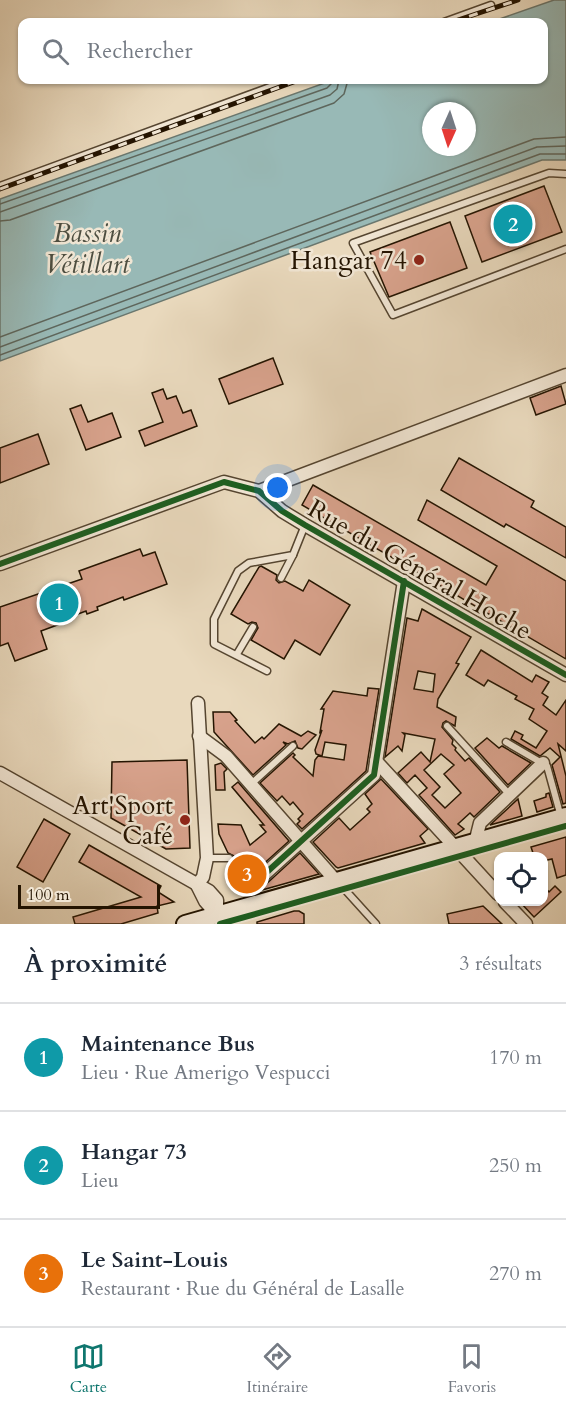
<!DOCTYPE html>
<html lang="fr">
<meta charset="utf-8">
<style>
body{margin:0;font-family:Cardo,serif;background:#f6f6f7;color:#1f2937}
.controls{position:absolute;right:18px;bottom:18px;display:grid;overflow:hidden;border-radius:12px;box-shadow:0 2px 4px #0004}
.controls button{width:54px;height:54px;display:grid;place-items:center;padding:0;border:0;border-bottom:2px solid #e0e1e3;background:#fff;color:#1f2937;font:30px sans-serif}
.compass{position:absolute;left:422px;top:102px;width:54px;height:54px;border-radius:50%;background:#fff;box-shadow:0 2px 4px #0004;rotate:183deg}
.scale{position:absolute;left:18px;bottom:15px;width:142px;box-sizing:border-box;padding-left:6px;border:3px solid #241401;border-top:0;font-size:16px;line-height:21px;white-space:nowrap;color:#241401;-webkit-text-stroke:4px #f1e6d4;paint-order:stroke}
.you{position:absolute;left:278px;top:488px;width:21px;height:21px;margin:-15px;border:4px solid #fff;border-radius:50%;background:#1a73e8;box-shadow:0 0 0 9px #1a73e833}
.badge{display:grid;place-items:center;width:39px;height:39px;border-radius:50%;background:#0f766e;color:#fff;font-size:20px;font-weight:700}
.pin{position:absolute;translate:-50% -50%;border:3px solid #fff;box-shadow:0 2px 6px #0006}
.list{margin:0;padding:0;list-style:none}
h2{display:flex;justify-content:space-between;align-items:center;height:78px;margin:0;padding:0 24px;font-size:26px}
h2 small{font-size:20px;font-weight:400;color:#747a83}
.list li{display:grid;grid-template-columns:39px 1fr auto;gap:18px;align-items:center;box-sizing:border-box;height:108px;padding:0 24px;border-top:2px solid #e0e1e3}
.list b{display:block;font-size:22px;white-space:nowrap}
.list p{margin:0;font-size:20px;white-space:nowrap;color:#747a83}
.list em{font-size:20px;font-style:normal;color:#747a83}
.icon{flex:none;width:33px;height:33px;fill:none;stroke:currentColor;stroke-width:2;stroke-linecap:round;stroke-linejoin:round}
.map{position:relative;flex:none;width:566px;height:924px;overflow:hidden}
.search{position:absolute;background:#fff;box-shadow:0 2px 4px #0004;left:18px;right:18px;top:18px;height:66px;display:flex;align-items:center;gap:15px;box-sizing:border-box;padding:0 21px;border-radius:12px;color:#747a83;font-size:22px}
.sheet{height:402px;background:#fff}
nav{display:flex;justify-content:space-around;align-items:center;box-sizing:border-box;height:84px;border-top:2px solid #e0e1e3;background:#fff;font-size:16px;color:#747a83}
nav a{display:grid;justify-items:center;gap:3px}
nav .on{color:#0f766e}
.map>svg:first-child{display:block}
.water{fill:#98b9b6;stroke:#6a776e;stroke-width:1.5;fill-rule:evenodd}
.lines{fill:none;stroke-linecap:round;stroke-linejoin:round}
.shore{stroke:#5e665c;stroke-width:1.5}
.building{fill:#d8a28c;stroke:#241401;stroke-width:1.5;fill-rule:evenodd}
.lane-casing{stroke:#554530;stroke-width:9}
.street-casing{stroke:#554530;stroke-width:15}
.secondary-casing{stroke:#241401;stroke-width:20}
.lane{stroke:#f1e6d4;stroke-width:6}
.street{stroke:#f1e6d4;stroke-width:12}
.secondary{stroke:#f1e6d4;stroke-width:16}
.rail-casing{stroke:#241401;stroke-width:5}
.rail{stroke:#f1e6d4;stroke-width:3;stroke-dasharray:9;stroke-linecap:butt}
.cycleway-casing{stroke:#f1e6d4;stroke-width:10}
.cycleway{stroke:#1b5e20;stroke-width:6}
.poi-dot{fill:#8f2418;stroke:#f1e6d4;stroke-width:2}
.labels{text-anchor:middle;stroke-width:5;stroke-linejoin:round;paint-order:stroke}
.poi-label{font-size:26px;fill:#241401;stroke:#f1e6d4;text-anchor:end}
.street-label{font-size:26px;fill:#241401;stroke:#f1e6d4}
.water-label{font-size:27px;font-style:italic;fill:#4d4e40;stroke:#f1e6d4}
</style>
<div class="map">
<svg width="566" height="924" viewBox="0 0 566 924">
<rect width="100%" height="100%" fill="#e9d9bd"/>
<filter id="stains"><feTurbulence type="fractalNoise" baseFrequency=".00333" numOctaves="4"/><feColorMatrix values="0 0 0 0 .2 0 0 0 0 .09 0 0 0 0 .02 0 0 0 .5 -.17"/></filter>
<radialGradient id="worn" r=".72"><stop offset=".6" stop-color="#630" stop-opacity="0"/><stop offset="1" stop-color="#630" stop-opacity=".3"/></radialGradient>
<!-- water -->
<path class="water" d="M554,0H566V160H542L0,361V199L333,80H544V22H491ZM431,111H467V147H431Z"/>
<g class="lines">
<!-- shore -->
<g class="shore">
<path d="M0,204L327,88L331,84L332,80"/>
<path d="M0,212L330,95L337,89L339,80"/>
<path d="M0,221L10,220L334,103L344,94L348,80"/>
<path d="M0,337L534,139L566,137"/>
<path d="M0,347L537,147L566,146"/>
<path d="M0,355L540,154H566"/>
</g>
</g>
<!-- building -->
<g class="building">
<path d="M544,186L562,232L482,262L465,216Z"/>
<path d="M450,222L467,268L389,297L370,252Z"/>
<path d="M273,358L283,384L229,404L219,379Z"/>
<path d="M561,386L566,404L536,415L530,398Z"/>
<path d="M163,389L167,399L176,396L183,413L191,410L197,426L145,446L139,431L163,422L152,393Z"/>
<path d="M81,405L88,422L112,413L121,437L86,450L70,409Z"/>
<path d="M38,434L49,464L0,483V448Z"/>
<path d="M459,458L534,501L531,507L566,527V558L506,524L504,527L441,490Z"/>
<path d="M313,485L486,585L497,566L418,520L427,500L566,581V659L302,505Z"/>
<path d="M140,549L143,556L155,552L167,584L124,600L123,597L97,607L98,610L87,614L86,611L59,621L60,624L41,631L47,649L15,661L8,643L0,646V607L82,579L79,571Z"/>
<path d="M261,566L277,575L276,580L279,583L285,581L303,591L309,580L350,605L320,655L295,640L284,659L251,640L258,628L256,623L252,622L248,624L231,614L259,567Z"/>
<path d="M422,609L471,637L456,663L459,664L438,699L437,707L456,717L455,726L446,721L443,723L442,727L453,740L452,744L456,748L455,750L465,761L469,758L500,792L474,817L470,813L458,824L464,829L455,835L419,795L427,788L415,775L407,783L398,773L421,752L430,762L435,739L403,733L405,735L402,751L398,746L385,757L407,618L418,621ZM418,671L435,674L433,692L414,689ZM441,754L454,765L444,774L461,793L445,808L432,795L440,787L424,770Z"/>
<path d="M481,650L532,682L536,675L549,682L542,693L548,697L543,705L556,715L566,700V751L558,744L566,776V803L563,804L552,765L560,757L550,748L540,756L511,739L515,731L523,735L521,739L536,748L547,731L529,719L534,709L515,699L517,696L488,680L484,686L466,675Z"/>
<path d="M368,688L379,689L366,771L302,829L297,824L300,821L298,819L303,814L293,802L290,805L282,796L277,801L260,783L293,753L295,755L293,757L313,776L315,760L318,756L344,760L346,745L325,742L322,756L316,754L315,750L322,730L320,732L324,709H321L333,691L367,696Z"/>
<path d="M213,712H230L237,720L235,721L255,743L262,737L264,739L279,724L301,736L308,731L316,735L302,749L298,748L295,741L288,744L283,742L286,745L253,775L214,732Z"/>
<path d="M487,738L499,748L502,746L531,763L508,785L475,748Z"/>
<path d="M187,760L190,848L166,849L111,818L112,762Z"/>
<path d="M221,763L227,769L224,772L225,790H216L215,765Z"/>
<path d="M381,779L428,829L420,836L425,843L338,868L336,867L313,842L339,818L350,830L370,812L367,809L372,804L365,794Z"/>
<path d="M238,782L289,841L248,878L241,877L233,861L234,856L228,853L219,834L218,824L241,825L250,845L266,832L260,825H264L232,787Z"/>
<path d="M549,793L553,807L537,812L534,801L546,797V794Z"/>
<path d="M518,799L522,816L490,825Z"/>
<path d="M44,819L70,834L43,882L17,867Z"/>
<path d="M566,837V875L557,878L552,859L543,861V856H534L531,847Z"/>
<path d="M89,845L161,886L158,892L174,902L157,906L158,913L121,924H75L73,917L141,897L79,862Z"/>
<path d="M300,853L319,874L255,892L263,887Z"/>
<path d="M543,885L549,892L555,886L561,892L534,917L520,902H543Z"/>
<path d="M483,906L502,924H449L447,914Z"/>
<path d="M294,911H299L304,914V924H257V922Z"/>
</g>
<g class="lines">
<defs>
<g id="lane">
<path d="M444,22L491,5"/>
<path d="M566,174L549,173L353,243L393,315L566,249"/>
<path d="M0,186L289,80"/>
<path d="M281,578L293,555"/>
<path d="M237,654L253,627"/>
<path d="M267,671L214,644V619L238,571L249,563L293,555L305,525"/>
<path d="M447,726L509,794"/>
<path d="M506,742L547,766L561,817"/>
<path d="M250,785L293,746"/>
<path d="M207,858H229"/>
<path d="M338,882L376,924"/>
</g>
<g id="street">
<path d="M259,491L566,375"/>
<path d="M0,564L224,482L259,491L282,511L305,525L566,675"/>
<path d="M199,736L226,756L336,881"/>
<path d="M376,761L498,894"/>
<path d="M0,773L209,891L217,900V915"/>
<path d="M478,840L477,835L480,823L543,763"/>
<path d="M257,881L374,775L404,581"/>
<path d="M197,885L203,877L207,858L198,703"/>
<path d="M197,885L205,901L217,915"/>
<path d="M505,902L526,924"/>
</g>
<path id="secondary" d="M185,924L566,816"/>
</defs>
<!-- lane casing -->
<use href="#lane" class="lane-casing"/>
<!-- street casing -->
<use href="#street" class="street-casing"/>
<!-- secondary casing -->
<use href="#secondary" class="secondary-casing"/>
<!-- lane -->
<use href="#lane" class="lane"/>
<!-- street -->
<use href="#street" class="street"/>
<!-- secondary -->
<use href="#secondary" class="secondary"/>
<defs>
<g id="rail">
<path d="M452,22L518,0"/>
<path d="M0,189L299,80"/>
</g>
</defs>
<!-- rail casing -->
<use href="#rail" class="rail-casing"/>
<!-- rail -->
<use href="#rail" class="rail"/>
<defs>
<g id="cycleway">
<path d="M0,564L224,482L259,491L282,511L305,525L566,675"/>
<path d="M257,881L374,775L404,581"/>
<path d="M220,924L566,826"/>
</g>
</defs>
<!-- cycleway casing -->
<use href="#cycleway" class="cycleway-casing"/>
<!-- cycleway -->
<use href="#cycleway" class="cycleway"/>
</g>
<!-- markers -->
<g class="poi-dot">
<circle cx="419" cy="260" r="6"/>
<circle cx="185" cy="820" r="6"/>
</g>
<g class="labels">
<!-- poi labels -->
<g class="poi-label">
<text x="407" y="269">Hangar 74</text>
<text x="173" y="814">Art'Sport<tspan x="173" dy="30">Café</tspan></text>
</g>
<!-- street labels -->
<g class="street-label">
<text transform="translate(420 569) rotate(30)" y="9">Rue du Général Hoche</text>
</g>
<!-- water labels -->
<g class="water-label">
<text x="87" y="242">Bassin<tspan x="87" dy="31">Vétillart</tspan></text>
</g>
</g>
<rect width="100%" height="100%" filter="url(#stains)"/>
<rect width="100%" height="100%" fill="url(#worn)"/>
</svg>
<div class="controls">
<button><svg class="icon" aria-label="locate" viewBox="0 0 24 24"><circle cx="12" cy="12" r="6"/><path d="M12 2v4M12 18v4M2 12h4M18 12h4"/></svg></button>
</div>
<svg class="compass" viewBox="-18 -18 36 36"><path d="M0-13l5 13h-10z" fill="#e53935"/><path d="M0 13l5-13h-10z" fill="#747a83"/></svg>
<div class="scale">100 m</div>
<div class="you"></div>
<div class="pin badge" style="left:59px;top:603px;background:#0f9aa8">1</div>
<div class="pin badge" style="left:513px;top:224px;background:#0f9aa8">2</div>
<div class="pin badge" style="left:247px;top:874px;background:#e8710a">3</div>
<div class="search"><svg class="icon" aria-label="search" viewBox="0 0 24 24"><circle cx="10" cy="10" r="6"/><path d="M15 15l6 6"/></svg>Rechercher</div>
</div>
<section class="sheet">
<h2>À proximité<small>3 résultats</small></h2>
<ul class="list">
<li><span class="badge" style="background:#0f9aa8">1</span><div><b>Maintenance Bus</b><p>Lieu · Rue Amerigo Vespucci</p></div><em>170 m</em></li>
<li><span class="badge" style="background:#0f9aa8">2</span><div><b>Hangar 73</b><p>Lieu</p></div><em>250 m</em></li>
<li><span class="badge" style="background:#e8710a">3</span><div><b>Le Saint-Louis</b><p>Restaurant · Rue du Général de Lasalle</p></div><em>270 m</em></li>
</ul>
</section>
<nav>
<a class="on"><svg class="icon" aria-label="map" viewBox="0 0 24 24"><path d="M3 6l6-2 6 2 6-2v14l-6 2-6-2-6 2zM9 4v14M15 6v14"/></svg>Carte</a>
<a><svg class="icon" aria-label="directions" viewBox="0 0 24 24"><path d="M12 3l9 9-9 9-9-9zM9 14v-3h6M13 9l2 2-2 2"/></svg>Itinéraire</a>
<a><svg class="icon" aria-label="saved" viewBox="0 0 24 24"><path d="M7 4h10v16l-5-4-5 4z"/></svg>Favoris</a>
</nav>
